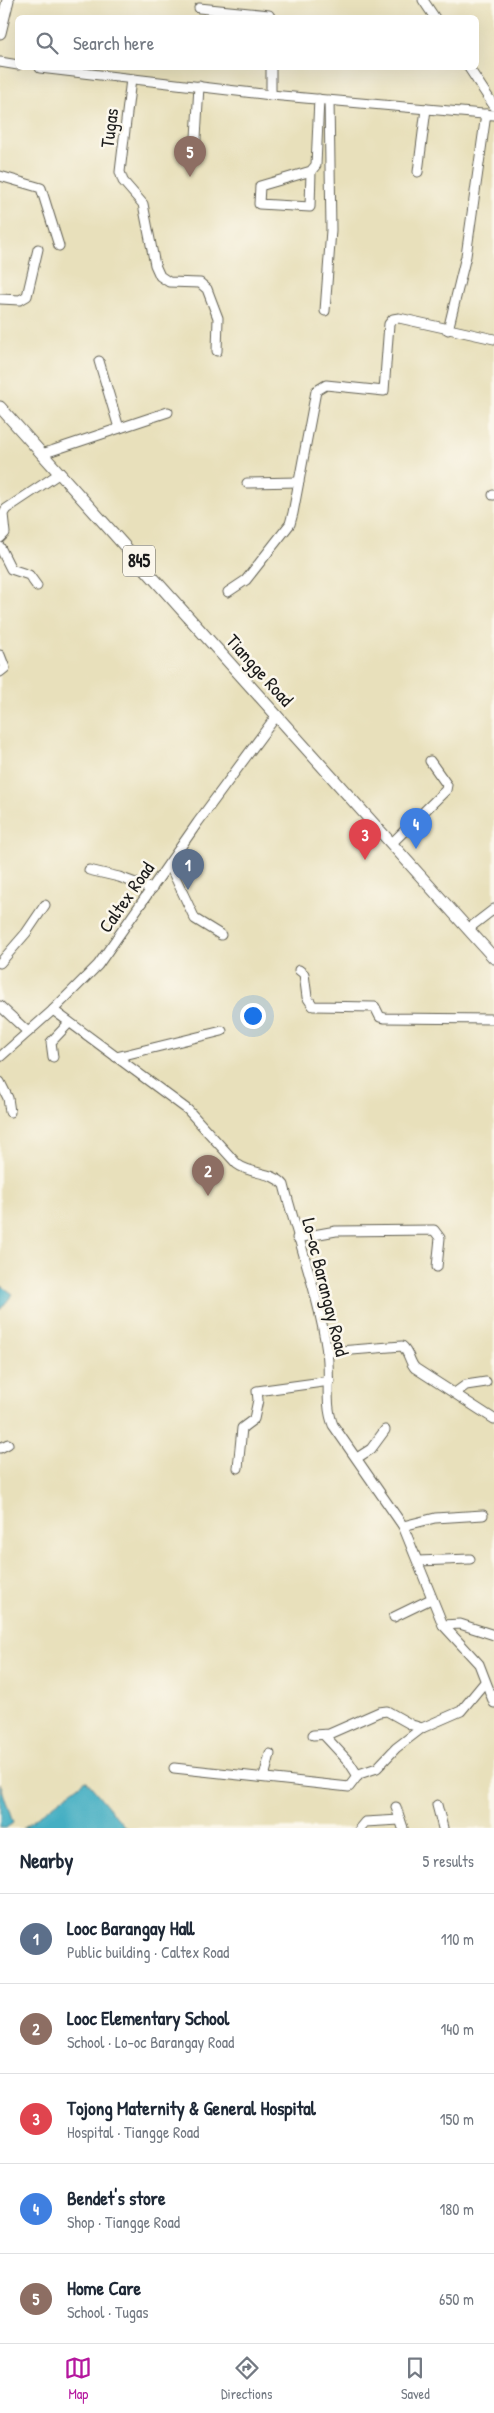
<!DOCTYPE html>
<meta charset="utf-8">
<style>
body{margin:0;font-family:"Patrick Hand",sans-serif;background:#f2f2f3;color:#1f2937}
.you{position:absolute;left:252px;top:1015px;width:18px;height:18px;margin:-12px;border:4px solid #fff;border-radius:50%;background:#1a73e8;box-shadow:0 0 0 8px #1a73e833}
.badge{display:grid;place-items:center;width:32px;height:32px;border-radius:50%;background:#b5179e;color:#fff;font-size:16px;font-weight:700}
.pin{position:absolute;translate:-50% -41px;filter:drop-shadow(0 1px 2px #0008)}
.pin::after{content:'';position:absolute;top:26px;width:18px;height:15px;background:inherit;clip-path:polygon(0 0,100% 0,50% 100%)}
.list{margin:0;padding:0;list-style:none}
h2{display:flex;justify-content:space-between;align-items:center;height:65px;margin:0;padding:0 20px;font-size:21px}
h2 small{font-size:16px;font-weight:400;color:#747a83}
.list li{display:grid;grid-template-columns:32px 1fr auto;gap:15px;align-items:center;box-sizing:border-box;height:90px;padding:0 20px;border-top:1px solid #e0e1e3}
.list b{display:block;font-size:19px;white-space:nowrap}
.list p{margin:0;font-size:16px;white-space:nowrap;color:#747a83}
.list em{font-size:16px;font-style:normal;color:#747a83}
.icon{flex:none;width:28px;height:28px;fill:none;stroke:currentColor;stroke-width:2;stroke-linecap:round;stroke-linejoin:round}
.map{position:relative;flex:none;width:494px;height:1828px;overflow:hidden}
.search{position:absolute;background:#fff;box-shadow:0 5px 20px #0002;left:15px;right:15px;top:15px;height:55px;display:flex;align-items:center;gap:12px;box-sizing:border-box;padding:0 18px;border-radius:8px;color:#747a83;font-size:19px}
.sheet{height:515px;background:#fff}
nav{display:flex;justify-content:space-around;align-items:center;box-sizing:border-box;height:70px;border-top:1px solid #e0e1e3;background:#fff;font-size:14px;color:#747a83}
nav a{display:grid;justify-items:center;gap:2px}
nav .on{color:#b5179e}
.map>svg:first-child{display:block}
.water{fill:#45afc3;stroke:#306670}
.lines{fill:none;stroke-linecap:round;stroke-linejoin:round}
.minor-casing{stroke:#636154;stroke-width:11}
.major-casing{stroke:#636154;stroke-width:13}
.minor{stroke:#fff;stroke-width:9}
.major{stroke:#fff;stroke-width:11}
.labels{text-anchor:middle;stroke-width:5;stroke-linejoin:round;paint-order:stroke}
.shield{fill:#fbf7ec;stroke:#5f5e5a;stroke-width:1}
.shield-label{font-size:18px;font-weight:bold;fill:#1c1c1c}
.street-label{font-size:19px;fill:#1c1c1c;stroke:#fbf7ec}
</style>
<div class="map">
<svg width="494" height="1828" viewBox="0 0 494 1828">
<rect width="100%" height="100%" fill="#fbf7ec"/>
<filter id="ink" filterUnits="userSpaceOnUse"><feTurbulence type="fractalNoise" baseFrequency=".02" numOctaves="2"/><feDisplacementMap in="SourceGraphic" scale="10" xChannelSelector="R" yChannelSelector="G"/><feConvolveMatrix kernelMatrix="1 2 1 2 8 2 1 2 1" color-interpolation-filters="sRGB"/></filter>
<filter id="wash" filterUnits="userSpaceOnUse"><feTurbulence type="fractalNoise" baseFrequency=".0096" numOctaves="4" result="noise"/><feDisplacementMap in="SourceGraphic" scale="20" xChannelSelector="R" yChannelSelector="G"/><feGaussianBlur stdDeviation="1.12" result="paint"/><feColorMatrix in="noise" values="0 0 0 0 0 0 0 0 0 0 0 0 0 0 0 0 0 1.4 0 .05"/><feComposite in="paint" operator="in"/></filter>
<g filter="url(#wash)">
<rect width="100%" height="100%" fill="#e8e0bb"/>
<!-- water -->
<g class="water">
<path d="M2,1286L13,1294L0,1310V1289Z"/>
<path d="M86,1780L126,1828H23Z"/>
<path d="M0,1783L13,1823L6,1828H0Z"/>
</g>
</g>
<g filter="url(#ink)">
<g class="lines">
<defs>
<g id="minor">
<path d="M423,0L435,18"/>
<path d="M199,8L269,15L271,18"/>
<path d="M0,62L18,65"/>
<path d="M40,68L271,95L494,115"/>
<path d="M469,68L494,106"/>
<path d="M131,79L120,172L123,181L143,204L155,265L160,276L169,282L200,283L207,289L218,318L217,351"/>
<path d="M271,95V68"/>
<path d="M195,155L199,86"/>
<path d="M311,171L310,207L259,204L260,186L311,171L316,165L319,99"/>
<path d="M418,172L426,109"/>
<path d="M0,176L41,188L59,246"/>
<path d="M0,299L20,300L27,296L38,249"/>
<path d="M325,311L331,230L329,100"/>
<path d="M448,330L466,256L486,114"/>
<path d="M99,361L119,428"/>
<path d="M42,454L168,412"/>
<path d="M247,483L299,482"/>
<path d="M493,495H494"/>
<path d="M0,538L5,533L3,514L6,509L60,473"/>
<path d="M0,547L11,569L29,575L37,586"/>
<path d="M228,592L246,580L290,524L293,513L316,391L326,385L384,391L389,324L393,319L399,318L494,339"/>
<path d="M0,655L5,668L0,672"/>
<path d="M392,843L446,790L447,785L430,761"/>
<path d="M169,864L195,919L221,935"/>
<path d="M89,870L119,877L152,889"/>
<path d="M468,929L494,909"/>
<path d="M0,963L26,933L45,905"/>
<path d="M299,970L304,974L307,997L313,1006L375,1007L380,1017L385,1018L494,1019"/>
<path d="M0,1006L28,1032"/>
<path d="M53,1010L188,1110L237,1164C251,1175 273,1171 284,1185C298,1240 319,1296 327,1352C331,1376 324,1403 333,1425L403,1526L443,1625L479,1664L494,1703"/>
<path d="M0,1057L53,1010L98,965L198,822L277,715"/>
<path d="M53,1057L51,1042L69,1023"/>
<path d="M116,1057L222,1031"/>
<path d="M0,1082L8,1098L10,1112"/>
<path d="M297,1238L336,1231L434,1230L440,1238L437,1267"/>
<path d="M327,1352L402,1346C409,1351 409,1362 415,1368L494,1419"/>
<path d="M455,1393L466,1385L486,1382"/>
<path d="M0,1448L8,1444"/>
<path d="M357,1458L371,1449L385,1430"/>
<path d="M238,1468L242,1428L254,1419L258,1400L257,1391L330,1381"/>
<path d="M403,1526L435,1518L483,1515"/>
<path d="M418,1561L470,1559"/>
<path d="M394,1617L431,1599"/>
<path d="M443,1625L460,1624L494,1635"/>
<path d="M313,1735L329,1734L379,1712L387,1711L412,1725L422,1728L461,1711L485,1682"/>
<path d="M324,1735L349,1762L358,1776"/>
<path d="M174,1768L349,1787L359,1774L377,1768L396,1748L422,1728"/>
<path d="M264,1777L270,1754"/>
<path d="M437,1805L443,1828"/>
<path d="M396,1807L403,1828"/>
<path d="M360,1828L365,1822L400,1820"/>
</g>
<g id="major">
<path d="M0,33L8,0"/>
<path d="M0,407L494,958"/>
</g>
</defs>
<!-- minor casing -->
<use href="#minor" class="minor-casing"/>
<!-- major casing -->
<use href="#major" class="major-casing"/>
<!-- minor -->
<use href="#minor" class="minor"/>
<!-- major -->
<use href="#major" class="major"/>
</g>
</g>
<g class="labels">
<!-- shield labels -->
<rect class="shield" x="123" y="545.5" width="32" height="31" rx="4"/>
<g class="shield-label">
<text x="139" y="567">845</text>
</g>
<!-- street labels -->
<g class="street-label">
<text transform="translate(109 128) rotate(-83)" y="7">Tugas</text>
<text transform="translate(260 670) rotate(48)" y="7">Tiangge Road</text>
<text transform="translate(126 897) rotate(-55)" y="7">Caltex Road</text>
<text transform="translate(326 1287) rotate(76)" y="7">Lo-oc Barangay Road</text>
</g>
</g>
</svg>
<div class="you"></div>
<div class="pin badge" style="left:188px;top:890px;background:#5c6f8a">1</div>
<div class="pin badge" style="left:208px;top:1196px;background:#8d6e63">2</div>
<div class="pin badge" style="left:365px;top:860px;background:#e0444e">3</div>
<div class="pin badge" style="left:416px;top:849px;background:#3f7fe0">4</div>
<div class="pin badge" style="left:190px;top:177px;background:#8d6e63">5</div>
<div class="search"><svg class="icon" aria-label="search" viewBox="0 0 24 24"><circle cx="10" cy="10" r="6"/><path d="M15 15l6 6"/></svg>Search here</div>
</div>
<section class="sheet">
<h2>Nearby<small>5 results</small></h2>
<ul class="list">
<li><span class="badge" style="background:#5c6f8a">1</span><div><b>Looc Barangay Hall</b><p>Public building · Caltex Road</p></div><em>110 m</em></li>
<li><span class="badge" style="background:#8d6e63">2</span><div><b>Looc Elementary School</b><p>School · Lo-oc Barangay Road</p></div><em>140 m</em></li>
<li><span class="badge" style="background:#e0444e">3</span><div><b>Tojong Maternity &amp; General Hospital</b><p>Hospital · Tiangge Road</p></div><em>150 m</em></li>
<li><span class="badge" style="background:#3f7fe0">4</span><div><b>Bendet's store</b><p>Shop · Tiangge Road</p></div><em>180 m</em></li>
<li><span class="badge" style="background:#8d6e63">5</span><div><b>Home Care</b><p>School · Tugas</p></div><em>650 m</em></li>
</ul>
</section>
<nav>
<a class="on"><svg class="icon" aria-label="map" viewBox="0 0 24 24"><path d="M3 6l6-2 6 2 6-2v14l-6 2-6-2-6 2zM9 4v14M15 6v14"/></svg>Map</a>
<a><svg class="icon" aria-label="directions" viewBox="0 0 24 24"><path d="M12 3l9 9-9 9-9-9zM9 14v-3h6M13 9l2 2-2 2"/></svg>Directions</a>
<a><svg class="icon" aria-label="saved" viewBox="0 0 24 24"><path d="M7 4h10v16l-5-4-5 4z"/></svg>Saved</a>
</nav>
